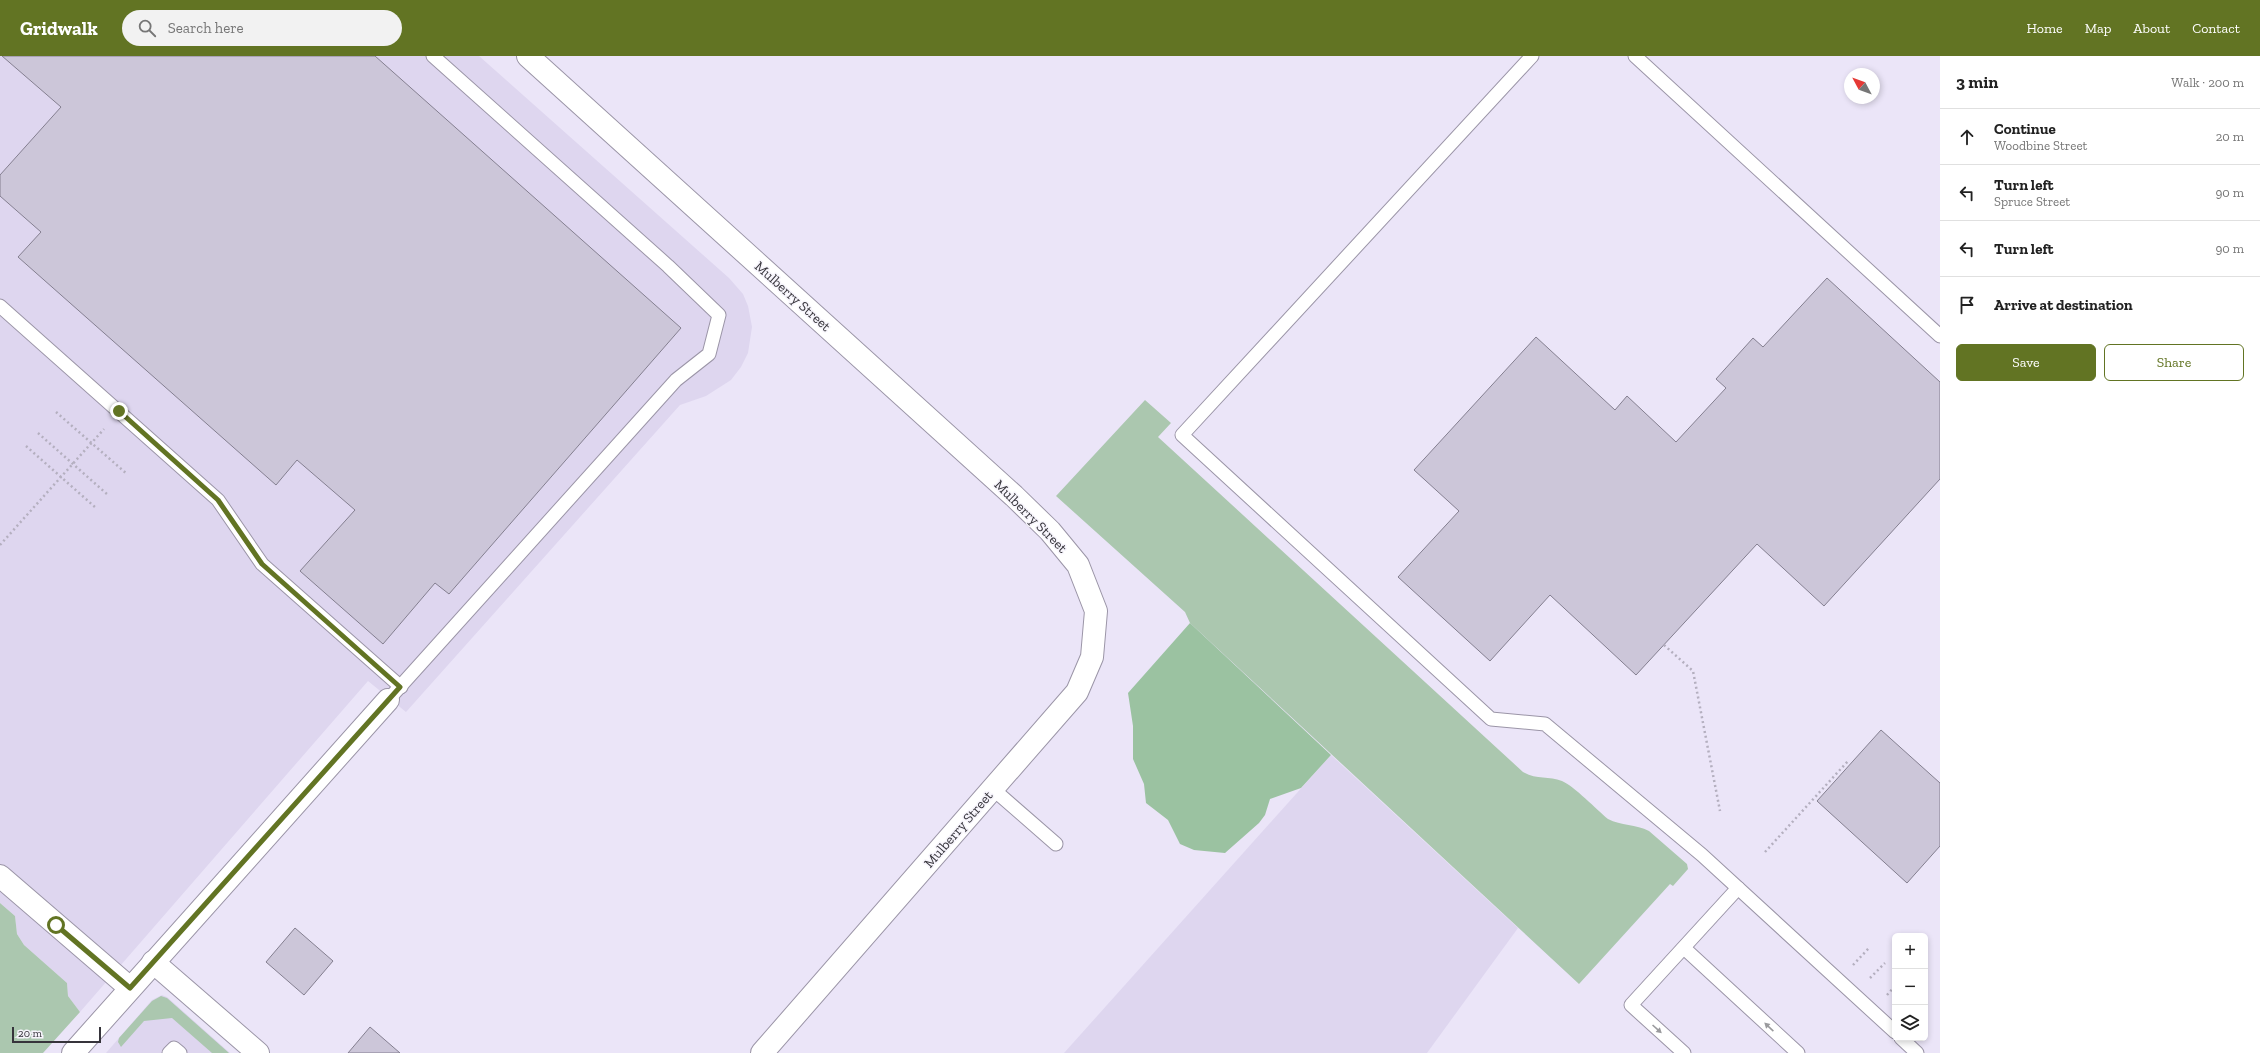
<!DOCTYPE html>
<meta charset="utf-8">
<style>
body{margin:0;font-family:"Zilla Slab",serif;background:#f2f2f2;color:#222}
.controls{position:absolute;right:12px;bottom:12px;display:grid;overflow:hidden;border-radius:6px;box-shadow:0 2px 6px #0003}
.controls button{width:36px;height:36px;display:grid;place-items:center;padding:0;border:0;border-bottom:1px solid #e0e0e0;background:#fff;color:#222;font:20px sans-serif}
.compass{position:absolute;left:1844px;top:12px;width:36px;height:36px;border-radius:50%;background:#fff;box-shadow:0 2px 6px #0003;rotate:311deg}
.scale{position:absolute;left:12px;bottom:10px;width:89px;box-sizing:border-box;padding-left:4px;border:2px solid #36343b;border-top:0;font-size:11px;line-height:14px;white-space:nowrap;color:#36343b;-webkit-text-stroke:3px #f7f5fc;paint-order:stroke}
.stop{position:absolute;width:12px;height:12px;margin:-9px;border:3px solid #627423;border-radius:50%;background:#fff}
.stop.end{background:#627423;border-color:#fff;box-shadow:0 1px 4px #0008}
.list{margin:0;padding:0;list-style:none}
h2{display:flex;justify-content:space-between;align-items:center;height:52px;margin:0;padding:0 16px;font-size:17px}
h2 small{font-size:13px;font-weight:400;color:#767676}
.list li{display:grid;grid-template-columns:26px 1fr auto;gap:12px;align-items:center;box-sizing:border-box;height:56px;padding:0 16px;border-top:1px solid #e0e0e0}
.list b{display:block;font-size:15px;white-space:nowrap}
.list p{margin:0;font-size:13px;white-space:nowrap;color:#767676}
.list em{font-size:13px;font-style:normal;color:#767676}
.actions{display:flex;gap:8px;padding:12px 16px}
.actions a{flex:1;padding:9px 0;border:1px solid #627423;border-radius:6px;text-align:center;font-size:14px;color:#627423}
.actions .main{background:#627423;color:#fff}
.icon{flex:none;width:22px;height:22px;fill:none;stroke:currentColor;stroke-width:2;stroke-linecap:round;stroke-linejoin:round}
.map{position:relative;flex:none;width:1940px;height:997px;overflow:hidden}
header{display:flex;align-items:center;gap:24px;box-sizing:border-box;height:56px;padding:0 20px;background:#627423;color:#fff}
header strong{font-size:19px}
nav{display:flex;gap:22px;margin-inline-start:auto;font-size:14px}
.search{width:280px;height:36px;background:#f2f2f2;display:flex;align-items:center;gap:10px;box-sizing:border-box;padding:0 14px;border-radius:22px;color:#767676;font-size:15px}
main{display:flex}
aside{flex:1;background:#fff}
.map>svg:first-child{display:block}
.built{fill:#ded6ef}
.green{fill:#abc7af}
.forest{fill:#9bc2a1}
.building{fill:#ccc6d9;stroke:#847f90}
.lines{fill:none;stroke-linecap:round;stroke-linejoin:round}
.lane-casing{stroke:#9b95a7;stroke-width:15}
.street-casing{stroke:#9b95a7;stroke-width:24}
.path{stroke:#b4afbf;stroke-width:2.5;stroke-dasharray:2 3;stroke-linecap:butt}
.lane{stroke:#fff;stroke-width:13}
.street{stroke:#fff;stroke-width:22}
.oneway{fill:#9a9a9d}
.route{stroke:#627423;stroke-width:5}
.labels{text-anchor:middle;stroke-width:3;stroke-linejoin:round;paint-order:stroke}
.street-label{font-size:14px;fill:#36343b;stroke:#f7f5fc}
</style>
<header>
<strong>Gridwalk</strong>
<div class="search"><svg class="icon" aria-label="search" viewBox="0 0 24 24"><circle cx="10" cy="10" r="6"/><path d="M15 15l6 6"/></svg>Search here</div>
<nav><a>Home</a><a>Map</a><a>About</a><a>Contact</a></nav>
</header>
<main>
<div class="map">
<svg width="1940" height="997" viewBox="0 0 1940 997">
<rect width="100%" height="100%" fill="#ebe5f8"/>
<!-- built -->
<g class="built">
<path d="M0,0H479L729,222L743,238L748,250L752,271L748,297L741,311L731,324L706,340L680,349L406,656L368,625L80,956L68,940L67,927L24,889L17,878L15,860L0,847Z"/>
<path d="M1331,699L1518,872L1427,997H1064Z"/>
<path d="M162,939L167,941L230,997H106L152,944Z"/>
</g>
<!-- green -->
<g class="green">
<path d="M1145,344L1171,367L1158,381L1523,716C1536,724 1549,720 1562,725C1574,730 1597,754 1608,763C1621,770 1636,768 1649,775L1687,808L1688,813L1673,830L1670,828L1579,928L1190,567L1185,556L1056,440Z"/>
<path d="M0,847L15,860L17,878L24,889L67,927L68,940L80,956L43,997H0Z"/>
<path d="M161,940L167,942L229,997H212L172,962L144,965L121,991L118,986L119,982L152,945Z"/>
</g>
<!-- forest -->
<path class="forest" d="M1190,567L1331,699L1301,732L1270,743L1265,759L1259,767L1225,797L1194,794L1180,788L1168,764L1146,747L1144,728L1133,703V670L1128,637Z"/>
<!-- building -->
<g class="building">
<path d="M2,0H375L681,272L449,538L435,527L383,588L300,515L355,454L297,404L276,429L18,201L41,176L0,140V119L61,51Z"/>
<path d="M1827,222L1940,326V423L1824,550L1757,488L1636,619L1550,539L1490,605L1398,521L1459,455L1414,414L1536,281L1615,354L1627,340L1676,386L1726,332L1716,323L1753,282L1763,291Z"/>
<path d="M1881,674L1940,727V790L1907,827L1817,745Z"/>
<path d="M295,872L333,905L304,939L266,906Z"/>
<path d="M370,971L400,997H348Z"/>
</g>
<g class="lines">
<defs>
<g id="lane">
<path d="M1532,0L1182,379L1491,663L1545,668L1702,799L1895,976"/>
<path d="M1635,0L1940,280"/>
<path d="M0,250L218,444L262,508L401,631"/>
<path d="M388,644L676,324L709,298L719,259L668,210L433,0"/>
<path d="M993,733L1056,788"/>
<path d="M1684,892L1798,997"/>
<path d="M1901,982L1917,997"/>
<path d="M169,997L174,992L180,997"/>
<path d="M1684,997L1631,949L1738,832"/>
</g>
<g id="street">
<path d="M528,0L1014,440L1050,475L1078,509L1096,555L1092,601L1077,636L762,997"/>
<path d="M0,820L130,932"/>
<path d="M153,906L258,997"/>
<path d="M73,997L388,644"/>
</g>
</defs>
<!-- lane casing -->
<use href="#lane" class="lane-casing"/>
<!-- street casing -->
<use href="#street" class="street-casing"/>
<!-- path -->
<g class="path">
<path d="M56,356L127,418"/>
<path d="M38,377L108,439"/>
<path d="M26,390L96,452"/>
<path d="M0,489L104,373"/>
<path d="M1664,589L1693,615L1720,755"/>
<path d="M1765,796L1848,705"/>
<path d="M1853,909L1869,892"/>
<path d="M1870,922L1885,907"/>
<path d="M1887,939L1895,930"/>
</g>
<!-- lane -->
<use href="#lane" class="lane"/>
<!-- street -->
<use href="#street" class="street"/>
</g>
<!-- one-way arrows -->
<defs><path id="oneway-solid" d="M-6-.8H1V-3.2L6.5 0L1 3.2V.8H-6Z"/></defs>
<g class="oneway">
<use href="#oneway-solid" transform="translate(1769 971) rotate(-137)"/>
<use href="#oneway-solid" transform="translate(1657 973) rotate(42)"/>
</g>
<g class="lines">
<!-- route -->
<path class="route" d="M56,869L130,932L400,631L262,508L218,444L119,355"/>
</g>
<g class="labels">
<!-- street labels -->
<g class="street-label">
<text transform="translate(793 240) rotate(42)" y="5">Mulberry Street</text>
<text transform="translate(1031 460) rotate(45)" y="5">Mulberry Street</text>
<text transform="translate(958 773) rotate(-49)" y="5">Mulberry Street</text>
</g>
</g>
</svg>
<div class="controls">
<button>+</button>
<button>−</button>
<button><svg class="icon" aria-label="layers" viewBox="0 0 24 24"><path d="M12 4l9 5-9 5-9-5zM3 14l9 5 9-5"/></svg></button>
</div>
<svg class="compass" viewBox="-18 -18 36 36"><path d="M0-13l5 13h-10z" fill="#e53935"/><path d="M0 13l5-13h-10z" fill="#767676"/></svg>
<div class="scale">20 m</div>
<div class="stop" style="left:56px;top:869px"></div>
<div class="stop end" style="left:119px;top:355px"></div>
</div>
<aside>
<h2>3 min<small>Walk · 200 m</small></h2>
<ul class="list">
<li><svg class="icon" aria-label="ahead" viewBox="0 0 24 24"><path d="M12 20V5M6 11l6-6 6 6"/></svg><div><b>Continue</b><p>Woodbine Street</p></div><em>20 m</em></li>
<li><svg class="icon" aria-label="left" viewBox="0 0 24 24"><path d="M17 20v-9H6M10 6l-5 5 5 5"/></svg><div><b>Turn left</b><p>Spruce Street</p></div><em>90 m</em></li>
<li><svg class="icon" aria-label="left" viewBox="0 0 24 24"><path d="M17 20v-9H6M10 6l-5 5 5 5"/></svg><div><b>Turn left</b></div><em>90 m</em></li>
<li><svg class="icon" aria-label="arrive" viewBox="0 0 24 24"><path d="M6 21V4h12l-3 4 3 4H6"/></svg><div><b>Arrive at destination</b></div></li>
</ul>
<div class="actions"><a class="main">Save</a><a>Share</a></div>
</aside>
</main>
